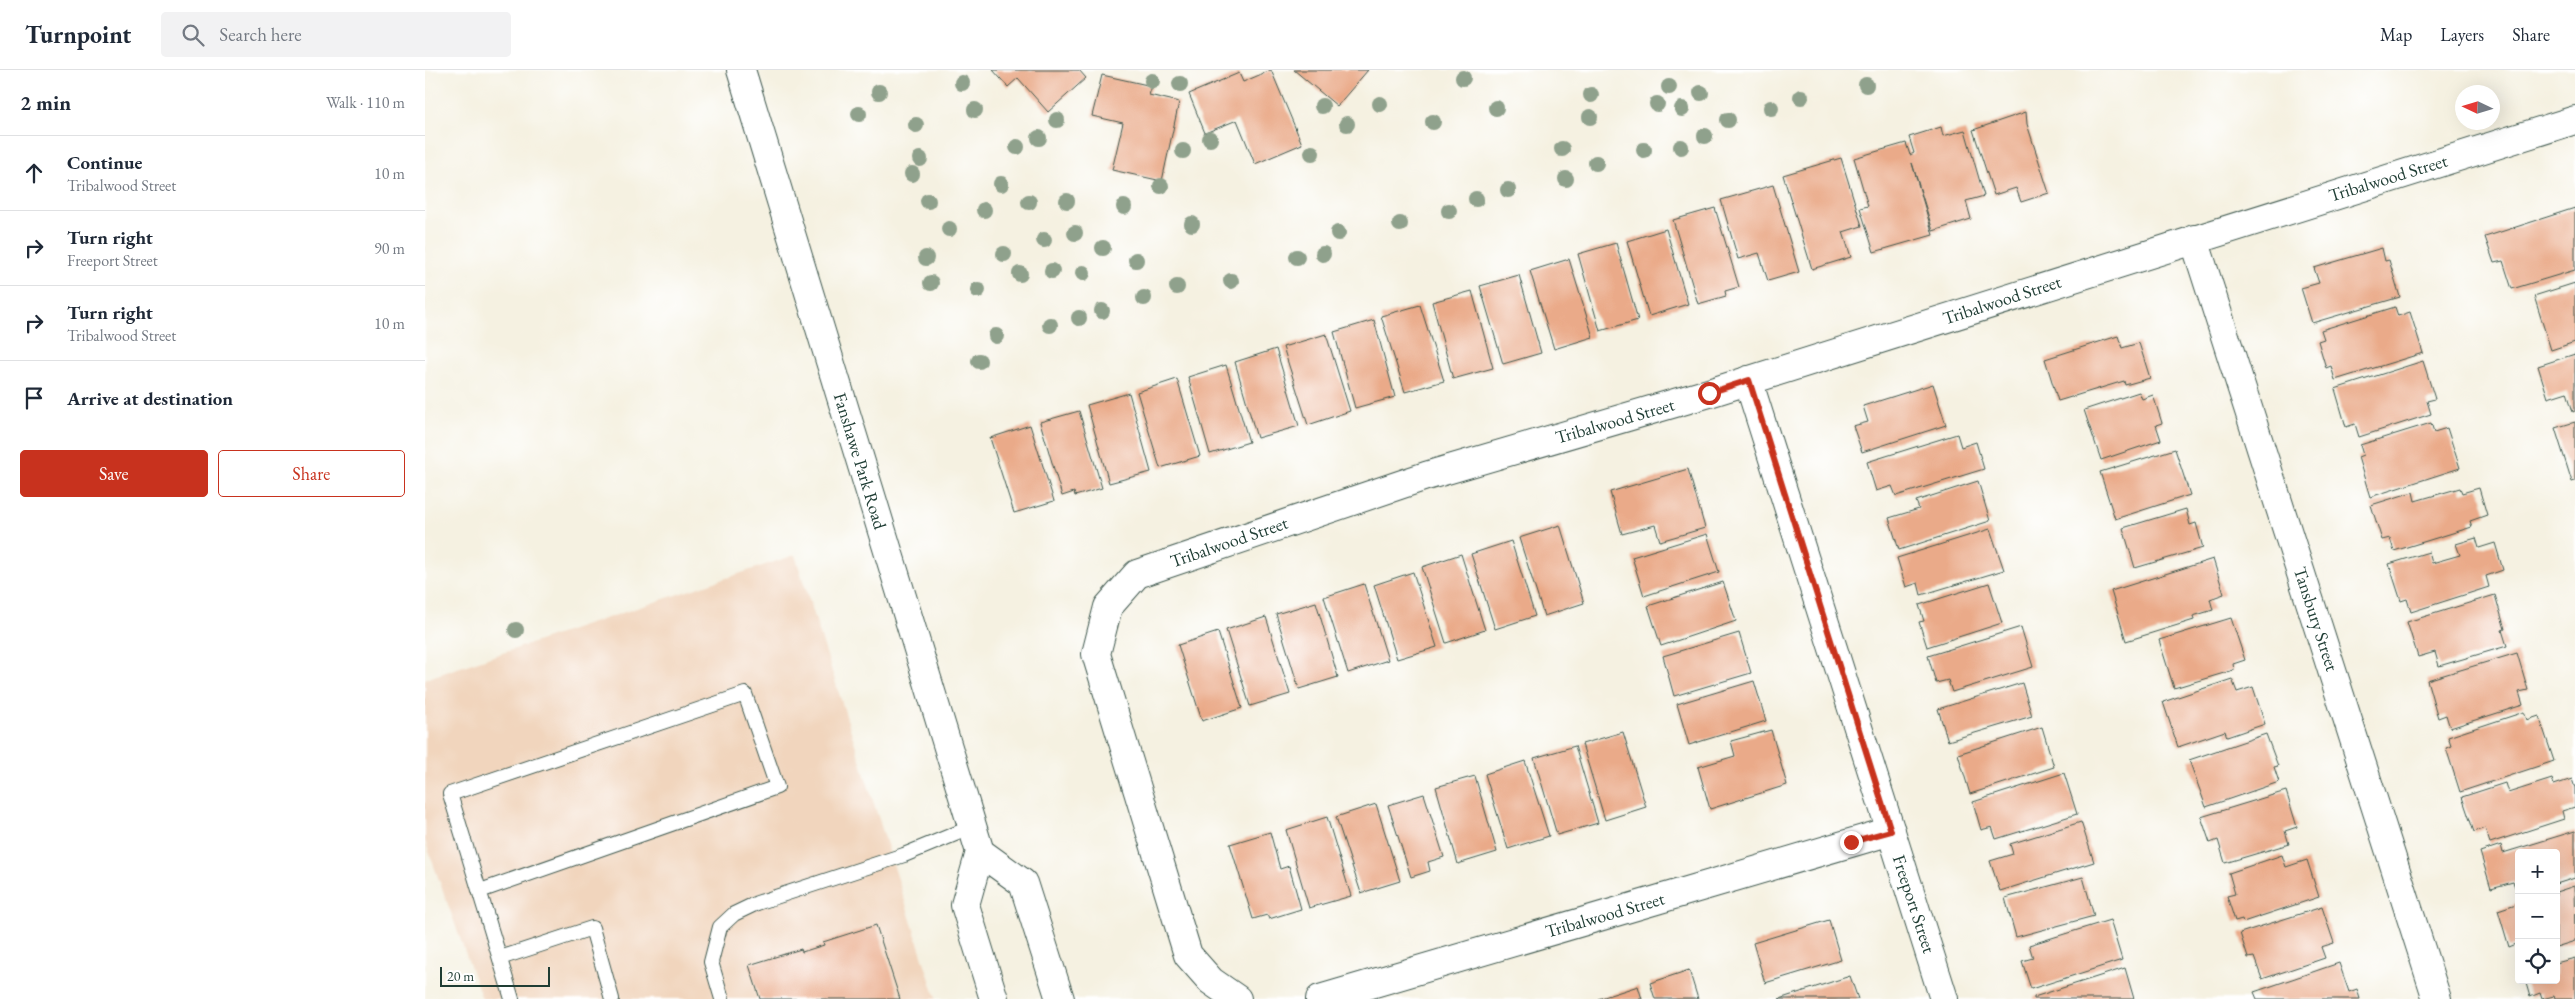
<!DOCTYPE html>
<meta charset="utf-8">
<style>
body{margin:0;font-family:"EB Garamond",serif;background:#f2f2f3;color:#1f2937}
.controls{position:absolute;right:15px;bottom:15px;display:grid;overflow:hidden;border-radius:5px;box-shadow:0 5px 20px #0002}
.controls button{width:45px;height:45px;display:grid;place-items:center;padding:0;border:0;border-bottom:1px solid #e0e1e3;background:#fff;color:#1f2937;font:25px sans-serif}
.compass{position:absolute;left:2030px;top:15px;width:45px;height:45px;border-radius:50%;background:#fff;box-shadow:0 5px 20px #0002;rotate:274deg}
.scale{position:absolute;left:15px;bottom:12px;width:110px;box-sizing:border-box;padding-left:5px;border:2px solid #1f3d34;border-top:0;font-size:14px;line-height:18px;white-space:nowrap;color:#1f3d34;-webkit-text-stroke:4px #fff;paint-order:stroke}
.stop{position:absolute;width:15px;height:15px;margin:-11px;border:4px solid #c8321e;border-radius:50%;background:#fff}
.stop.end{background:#c8321e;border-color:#fff;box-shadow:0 1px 5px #0008}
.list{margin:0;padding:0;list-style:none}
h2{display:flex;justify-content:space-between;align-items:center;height:65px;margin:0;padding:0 20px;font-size:21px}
h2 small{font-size:16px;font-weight:400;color:#747a83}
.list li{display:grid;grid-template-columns:32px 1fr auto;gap:15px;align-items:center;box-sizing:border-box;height:75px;padding:0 20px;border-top:1px solid #e0e1e3}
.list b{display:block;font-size:19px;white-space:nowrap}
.list p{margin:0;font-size:16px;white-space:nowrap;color:#747a83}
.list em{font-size:16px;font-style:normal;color:#747a83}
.actions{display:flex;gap:10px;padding:15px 20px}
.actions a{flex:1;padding:11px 0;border:1px solid #c8321e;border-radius:5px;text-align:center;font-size:18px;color:#c8321e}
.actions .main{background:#c8321e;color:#fff}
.icon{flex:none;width:28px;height:28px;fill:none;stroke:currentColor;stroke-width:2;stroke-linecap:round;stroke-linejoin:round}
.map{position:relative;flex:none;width:2150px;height:929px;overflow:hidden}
header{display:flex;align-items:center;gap:30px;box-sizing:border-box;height:70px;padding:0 25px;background:#fff;border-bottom:1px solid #e0e1e3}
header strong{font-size:24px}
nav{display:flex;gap:28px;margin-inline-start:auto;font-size:18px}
.search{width:350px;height:45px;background:#f2f2f3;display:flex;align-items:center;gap:12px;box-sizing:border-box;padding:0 18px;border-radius:5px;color:#747a83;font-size:19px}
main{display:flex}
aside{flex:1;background:#fff}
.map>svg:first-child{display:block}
.built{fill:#f1d5bd}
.building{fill:#eaaa89}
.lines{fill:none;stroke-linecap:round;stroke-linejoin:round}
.lane-casing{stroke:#3f584e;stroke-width:16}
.street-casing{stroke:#3f584e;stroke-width:30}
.secondary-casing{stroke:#3f584e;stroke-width:30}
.lane{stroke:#fff;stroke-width:14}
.street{stroke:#fff;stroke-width:28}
.secondary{stroke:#fff;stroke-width:28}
.tree{fill:#8fa18c}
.route{stroke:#c8321e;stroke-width:6}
.labels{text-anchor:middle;stroke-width:4;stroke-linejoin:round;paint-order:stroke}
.street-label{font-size:18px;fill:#1f3d34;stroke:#fff}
</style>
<header>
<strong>Turnpoint</strong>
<div class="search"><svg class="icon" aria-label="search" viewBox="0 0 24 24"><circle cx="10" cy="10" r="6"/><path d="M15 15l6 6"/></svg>Search here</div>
<nav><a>Map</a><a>Layers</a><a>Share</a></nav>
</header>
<main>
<aside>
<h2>2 min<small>Walk · 110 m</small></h2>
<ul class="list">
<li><svg class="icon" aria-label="ahead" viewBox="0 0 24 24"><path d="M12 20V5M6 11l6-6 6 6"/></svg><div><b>Continue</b><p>Tribalwood Street</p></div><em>10 m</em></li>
<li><svg class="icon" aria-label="right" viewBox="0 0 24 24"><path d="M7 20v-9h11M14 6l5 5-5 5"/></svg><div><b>Turn right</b><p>Freeport Street</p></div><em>90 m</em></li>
<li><svg class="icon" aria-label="right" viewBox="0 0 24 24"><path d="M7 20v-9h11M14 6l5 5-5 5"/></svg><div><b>Turn right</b><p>Tribalwood Street</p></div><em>10 m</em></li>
<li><svg class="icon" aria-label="arrive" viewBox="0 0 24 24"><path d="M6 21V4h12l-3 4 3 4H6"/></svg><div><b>Arrive at destination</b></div></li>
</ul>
<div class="actions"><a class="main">Save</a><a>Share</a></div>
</aside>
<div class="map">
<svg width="2150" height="929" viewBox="0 0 2150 929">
<rect width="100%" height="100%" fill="#fff"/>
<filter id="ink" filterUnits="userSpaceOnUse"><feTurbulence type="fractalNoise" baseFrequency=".02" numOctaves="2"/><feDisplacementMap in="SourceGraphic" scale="10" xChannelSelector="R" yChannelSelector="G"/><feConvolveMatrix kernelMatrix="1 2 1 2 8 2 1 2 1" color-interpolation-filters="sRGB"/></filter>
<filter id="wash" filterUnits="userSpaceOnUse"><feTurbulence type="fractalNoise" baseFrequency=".0096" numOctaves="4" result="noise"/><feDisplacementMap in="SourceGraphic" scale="20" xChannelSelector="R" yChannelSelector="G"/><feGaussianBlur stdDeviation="1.12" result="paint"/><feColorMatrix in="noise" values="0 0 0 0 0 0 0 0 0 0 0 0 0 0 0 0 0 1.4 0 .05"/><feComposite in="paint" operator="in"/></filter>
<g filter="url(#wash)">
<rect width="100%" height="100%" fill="#f5f1e1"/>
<!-- built -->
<path class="built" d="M370,485L511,929H57L0,771V609Z"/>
<g id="blocks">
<!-- building -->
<g class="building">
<path d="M568,0H654L661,8L623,42L593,8L583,17Z"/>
<path d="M846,0L877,74L830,94L812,50L780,63L764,24L814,3L818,12Z"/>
<path d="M869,0H943L912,36Z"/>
<path d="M677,5L727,16L724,25L754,32L737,111L687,100L698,53L667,46Z"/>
<path d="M1601,42L1602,54L1624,123L1596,132L1591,118L1569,125L1548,60Z"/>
<path d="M1516,57L1518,66L1540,60L1559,126L1541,131L1546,149L1508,161L1487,93L1508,165L1449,182L1435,138L1443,136L1429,88L1481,73L1485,85L1489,83L1484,67Z"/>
<path d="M1416,88L1437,156L1418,162L1426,187L1387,199L1358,105Z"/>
<path d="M1348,115L1374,202L1343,211L1334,183L1313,189L1296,130Z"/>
<path d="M1290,138L1314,217L1300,221L1301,226L1273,234L1248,150Z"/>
<path d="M2150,138V200L2087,219L2078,191L2069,193L2060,167Z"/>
<path d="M1241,159L1263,234L1224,246L1202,171Z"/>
<path d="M1191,173L1213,250L1175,261L1153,184Z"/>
<path d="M1957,178L1960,191L1964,190L1975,227L1887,253L1876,218L1894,213L1889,198Z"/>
<path d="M1144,189L1168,267L1129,279L1105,201Z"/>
<path d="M1094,205L1116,283L1078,294L1055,216Z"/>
<path d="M2150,213V272L2126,280L2109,226Z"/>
<path d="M1047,221L1068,298L1028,309L1007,232Z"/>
<path d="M995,235L1019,311L980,322L956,246Z"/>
<path d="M1970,237L1973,246L1985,242L1998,283L1910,310L1906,296L1901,298L1893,271L1899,269L1896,260Z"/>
<path d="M949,250L970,327L930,338L909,262Z"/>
<path d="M901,264L925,341L883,355L858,277Z"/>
<path d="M1693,266L1697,278L1714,273L1725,308L1700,315L1699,311L1633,331L1620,289Z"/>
<path d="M851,279L874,356L832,368L810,292Z"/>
<path d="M2150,284V341L2148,342L2142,322L2123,328L2113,296Z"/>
<path d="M1998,291L2010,329L2002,331L2006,344L1934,367L1930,354L1921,357L1910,319Z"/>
<path d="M801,295L824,372L785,384L763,307Z"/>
<path d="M752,309L775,386L735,398L712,322Z"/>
<path d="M1508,314L1521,355L1437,382L1428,356L1443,352L1438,336Z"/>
<path d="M1714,322L1717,329L1728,325L1737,353L1731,355L1736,370L1676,390L1659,340Z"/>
<path d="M704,323L726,402L684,413L662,335Z"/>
<path d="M654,341L677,418L650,426L649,422L637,426L615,352Z"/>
<path d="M2150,352V411L2147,412L2130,358Z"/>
<path d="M2006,353L2009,362L2022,358L2035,398L1945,427L1933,387L1938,385L1935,375Z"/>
<path d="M605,355L629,431L589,443L565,368Z"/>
<path d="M1532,364L1536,377L1551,372L1559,399L1471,426L1467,416L1451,421L1442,392Z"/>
<path d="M1750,379L1765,425L1690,449L1675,402Z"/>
<path d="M1263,399L1280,458L1235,471L1230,455L1197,464L1185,422Z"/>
<path d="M1553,411L1565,451L1474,480L1464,448L1494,439L1491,431Z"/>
<path d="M2035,418L2037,423L2054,418L2062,445L2045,451L2047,457L1969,481L1965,468L1957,470L1946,435L1988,422L1990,431Z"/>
<path d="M1761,439L1765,455L1771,453L1778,478L1710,498L1698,458Z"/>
<path d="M1135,455L1159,533L1119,546L1094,468Z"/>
<path d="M1565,459L1579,500L1496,525L1493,513L1481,517L1472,488Z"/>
<path d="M1282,464L1294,502L1219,526L1207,487Z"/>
<path d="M2051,468L2054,478L2070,473L2078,500L2061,506L2064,517L1986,542L1982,529L1976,531L1964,494L2004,482L2007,493L2035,485L2031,474Z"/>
<path d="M1086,471L1110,546L1070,559L1046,484Z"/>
<path d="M1036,484L1060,560L1021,573L997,497Z"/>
<path d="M1788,489L1799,524L1785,529L1788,540L1768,546L1769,550L1701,571L1686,521Z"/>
<path d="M988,502L1012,577L972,589L949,515Z"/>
<path d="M1298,512L1311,551L1236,576L1223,536Z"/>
<path d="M1564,513L1577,553L1502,577L1494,552L1499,551L1494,535Z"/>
<path d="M939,514L963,590L923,603L899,527Z"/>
<path d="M2070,525L2080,559L2077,560L2082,576L2014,596L2010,582L1993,587L1982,552Z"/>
<path d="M891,532L913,607L874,619L851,544Z"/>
<path d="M841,547L865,624L825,636L801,560Z"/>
<path d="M1806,548L1820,590L1808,594L1809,600L1749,618L1734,570Z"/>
<path d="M1596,557L1608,597L1527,622L1523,610L1511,613L1503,586Z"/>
<path d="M793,562L817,638L777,651L753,575Z"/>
<path d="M1314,563L1326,603L1249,626L1238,586Z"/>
<path d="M2092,583L2103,620L2094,622L2098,635L2025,658L2021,645L2013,648L2002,610Z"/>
<path d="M1807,609L1812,622L1828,617L1840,654L1802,667L1800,661L1753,677L1738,632Z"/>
<path d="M1329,611L1341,651L1264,675L1252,634Z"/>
<path d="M1597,613L1607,646L1523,671L1513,639Z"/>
<path d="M2099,642L2102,650L2114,646L2129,691L2035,722L2021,678L2026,676L2023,667Z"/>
<path d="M1617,657L1629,697L1545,724L1533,684Z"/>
<path d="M1346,660L1362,715L1285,739L1273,697L1310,686L1306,671Z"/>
<path d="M1198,662L1221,737L1180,750L1157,674Z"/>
<path d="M1841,664L1853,696L1849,697L1854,712L1781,737L1764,690Z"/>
<path d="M1150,676L1173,753L1132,765L1109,688Z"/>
<path d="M1100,691L1124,766L1083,779L1060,704Z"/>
<path d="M1639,703L1652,744L1571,769L1567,757L1556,760L1548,732Z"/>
<path d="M1050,706L1072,782L1033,794L1011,717Z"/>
<path d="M2127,709L2129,715L2147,709L2150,718V737L2137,741L2139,749L2065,773L2060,758L2049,762L2037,727L2080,713L2083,723Z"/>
<path d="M1861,721L1872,757L1860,761L1864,774L1800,793L1793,770L1785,773L1776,747Z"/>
<path d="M999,724L1019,787L1003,792L1005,801L986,807L963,735Z"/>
<path d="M951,734L975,811L936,823L911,747Z"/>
<path d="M902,747L926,826L884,838L861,760Z"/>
<path d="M1656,752L1669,792L1575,821L1565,791L1588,784L1585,774Z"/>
<path d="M2150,761V808L2131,814V783H2094V826L2088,812L2066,818L2055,782L2076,775L2078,783Z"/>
<path d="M845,762L855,799L864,796L876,839L844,849L842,845L828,849L805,774Z"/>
<path d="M1857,785L1861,797L1882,790L1894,827L1818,852L1817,849L1810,851L1802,826L1810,824L1804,803Z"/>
<path d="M1658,807L1669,846L1591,867L1580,828Z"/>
<path d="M2149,816L2150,871L2131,877V822Z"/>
<path d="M2094,833V873L2084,877L2073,840Z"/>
<path d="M1897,837L1909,873L1896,877L1900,888L1837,909L1829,887L1823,888L1815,863Z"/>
<path d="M1404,850L1416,890L1340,913L1328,873Z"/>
<path d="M1685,850L1697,890L1606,919L1597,891L1608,888L1604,875Z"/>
<path d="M451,855L475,929H335L324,895L376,879L377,882L399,875L398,872Z"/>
<path d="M2150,888V929H2130L2129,926L2117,929L2115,923L2105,927L2100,910H2131V893Z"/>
<path d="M1914,893L1924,922L1932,919L1935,929H1832L1829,922Z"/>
<path d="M1700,898L1709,929H1609V927Z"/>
<path d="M1264,900L1273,929H1230L1225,913Z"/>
<path d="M1425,906L1433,929H1354Z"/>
<path d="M1213,916L1217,929H1173Z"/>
</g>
</g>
</g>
<g filter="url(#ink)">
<use href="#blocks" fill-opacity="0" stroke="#3f584e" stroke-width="1"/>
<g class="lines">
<defs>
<g id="lane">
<path d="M55,821L352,717L320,624L25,724L87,929"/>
<path d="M75,888L167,858L187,929"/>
<path d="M297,929L286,892L295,857L309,844L332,833L479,785L547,757"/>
</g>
<g id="street">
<path d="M1769,169L2012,929"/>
<path d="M1323,310L1519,929"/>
<path d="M812,929L786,911L763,885L671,584L683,537L712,504L1001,406L1284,323L2150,50"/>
<path d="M895,929L1466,761"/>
</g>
<g id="secondary">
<path d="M316,0L555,782L540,835L569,929"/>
<path d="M555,782L598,813L635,929"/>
</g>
</defs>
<!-- lane casing -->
<use href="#lane" class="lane-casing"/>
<!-- street casing -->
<use href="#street" class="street-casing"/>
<!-- secondary casing -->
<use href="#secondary" class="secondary-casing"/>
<!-- lane -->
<use href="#lane" class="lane"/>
<!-- street -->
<use href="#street" class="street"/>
<!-- secondary -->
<use href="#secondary" class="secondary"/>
</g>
<!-- trees -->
<g class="tree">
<circle cx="1038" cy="8" r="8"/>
<circle cx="727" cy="11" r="8"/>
<circle cx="537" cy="13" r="8"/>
<circle cx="755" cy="14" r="8"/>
<circle cx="1441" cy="15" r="8"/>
<circle cx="1244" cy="17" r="8"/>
<circle cx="454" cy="22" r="8"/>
<circle cx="1276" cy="23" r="8"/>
<circle cx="1166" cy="25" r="8"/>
<circle cx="1376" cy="27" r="8"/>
<circle cx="955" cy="34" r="8"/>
<circle cx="1232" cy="34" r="8"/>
<circle cx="897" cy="36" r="8"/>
<circle cx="1071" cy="38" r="8"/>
<circle cx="1346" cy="38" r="8"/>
<circle cx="1257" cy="39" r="8"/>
<circle cx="550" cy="40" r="8"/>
<circle cx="434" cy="44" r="8"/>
<circle cx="1165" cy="47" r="8"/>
<circle cx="632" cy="50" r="8"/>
<circle cx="1303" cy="50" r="8"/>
<circle cx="1008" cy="52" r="8"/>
<circle cx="922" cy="54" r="8"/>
<circle cx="491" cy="55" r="8"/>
<circle cx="1280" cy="66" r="8"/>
<circle cx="614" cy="68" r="8"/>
<circle cx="785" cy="69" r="8"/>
<circle cx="592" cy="77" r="8"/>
<circle cx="1256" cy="77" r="8"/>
<circle cx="1137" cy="79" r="8"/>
<circle cx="1219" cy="80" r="8"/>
<circle cx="758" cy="81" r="8"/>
<circle cx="887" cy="83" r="8"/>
<circle cx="495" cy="89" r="8"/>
<circle cx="1171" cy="93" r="8"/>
<circle cx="487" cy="104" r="8"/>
<circle cx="1141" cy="109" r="8"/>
<circle cx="576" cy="114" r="8"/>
<circle cx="736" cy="116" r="8"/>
<circle cx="1083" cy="120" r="8"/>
<circle cx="1051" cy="129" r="8"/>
<circle cx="503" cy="131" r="8"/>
<circle cx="642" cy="131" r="8"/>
<circle cx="604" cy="132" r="8"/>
<circle cx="699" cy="137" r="8"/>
<circle cx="559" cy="140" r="8"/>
<circle cx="1024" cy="141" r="8"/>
<circle cx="767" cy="154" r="8"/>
<circle cx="975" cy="154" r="8"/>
<circle cx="524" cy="159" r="8"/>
<circle cx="650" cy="163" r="8"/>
<circle cx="913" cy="163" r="8"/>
<circle cx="619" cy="170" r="8"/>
<circle cx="678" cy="178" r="8"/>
<circle cx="579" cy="184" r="8"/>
<circle cx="898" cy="184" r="8"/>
<circle cx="872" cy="187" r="8"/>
<circle cx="501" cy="188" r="8"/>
<circle cx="711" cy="190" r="8"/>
<circle cx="627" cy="201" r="8"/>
<circle cx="658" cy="203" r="8"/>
<circle cx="595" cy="204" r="8"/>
<circle cx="806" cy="211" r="8"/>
<circle cx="506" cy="213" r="8"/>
<circle cx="752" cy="217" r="8"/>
<circle cx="553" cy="220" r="8"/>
<circle cx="719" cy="228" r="8"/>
<circle cx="677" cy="241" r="8"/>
<circle cx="654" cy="248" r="8"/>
<circle cx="625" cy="255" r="8"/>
<circle cx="571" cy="266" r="8"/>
<circle cx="554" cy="291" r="8"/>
<circle cx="91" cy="560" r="8"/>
</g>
</g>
<g class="lines" filter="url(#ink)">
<!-- route -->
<path class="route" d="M1284,323L1324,310L1466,761L1426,772"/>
</g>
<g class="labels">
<!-- street labels -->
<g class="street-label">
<text transform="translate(1963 108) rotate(-17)" y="6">Tribalwood Street</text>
<text transform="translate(1577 230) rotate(-18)" y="6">Tribalwood Street</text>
<text transform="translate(1190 351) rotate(-16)" y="6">Tribalwood Street</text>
<text transform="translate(435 391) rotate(73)" y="6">Fanshawe Park Road</text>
<text transform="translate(804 472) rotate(-19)" y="6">Tribalwood Street</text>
<text transform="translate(1891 549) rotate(72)" y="6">Tansbury Street</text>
<text transform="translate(1489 834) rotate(72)" y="6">Freeport Street</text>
<text transform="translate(1180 845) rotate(-16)" y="6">Tribalwood Street</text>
</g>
</g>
</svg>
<div class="controls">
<button>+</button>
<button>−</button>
<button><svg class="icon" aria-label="locate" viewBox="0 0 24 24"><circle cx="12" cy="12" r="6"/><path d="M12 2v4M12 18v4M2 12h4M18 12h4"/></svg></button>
</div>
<svg class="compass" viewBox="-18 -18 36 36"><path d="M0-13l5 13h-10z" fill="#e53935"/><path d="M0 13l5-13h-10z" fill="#747a83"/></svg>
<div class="scale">20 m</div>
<div class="stop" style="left:1284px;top:323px"></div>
<div class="stop end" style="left:1426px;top:772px"></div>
</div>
</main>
